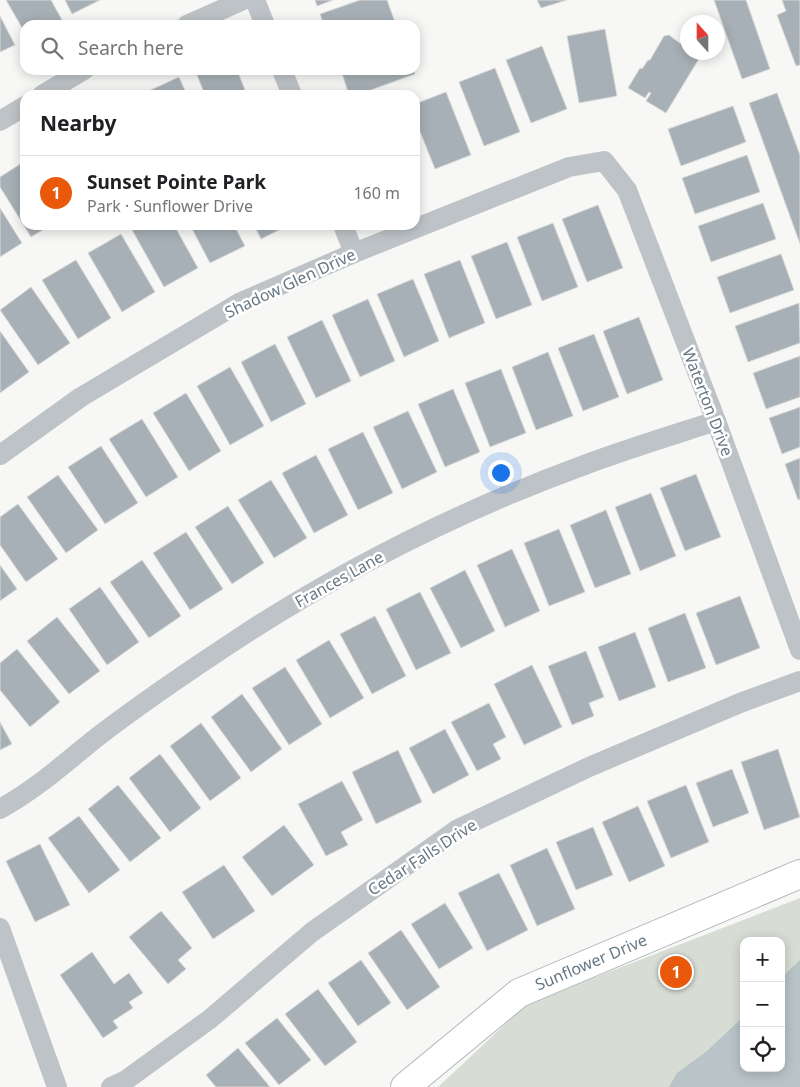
<!DOCTYPE html>
<meta charset="utf-8">
<style>
body{margin:0;font-family:"Noto Sans",sans-serif;background:#f2f2f2;color:#202124}
.controls{position:absolute;right:15px;bottom:15px;display:grid;overflow:hidden;border-radius:10px;box-shadow:0 2px 12px #0003}
.controls button{width:45px;height:45px;display:grid;place-items:center;padding:0;border:0;border-bottom:1px solid #e0e0e0;background:#fff;color:#202124;font:25px sans-serif}
.compass{position:absolute;left:680px;top:15px;width:45px;height:45px;border-radius:50%;background:#fff;box-shadow:0 2px 12px #0003;rotate:339deg}
.you{position:absolute;left:500px;top:472px;width:18px;height:18px;margin:-12px;border:4px solid #fff;border-radius:50%;background:#1a73e8;box-shadow:0 0 0 8px #1a73e833}
.badge{display:grid;place-items:center;width:32px;height:32px;border-radius:50%;background:#ea580c;color:#fff;font-size:16px;font-weight:700}
.pin{position:absolute;translate:-50% -50%;border:2px solid #fff;box-shadow:0 1px 5px #0006}
.list{margin:0;padding:0;list-style:none}
h2{display:flex;justify-content:space-between;align-items:center;height:65px;margin:0;padding:0 20px;font-size:21px}
h2 small{font-size:16px;font-weight:400;color:#757577}
.list li{display:grid;grid-template-columns:32px 1fr auto;gap:15px;align-items:center;box-sizing:border-box;height:75px;padding:0 20px;border-top:1px solid #e0e0e0}
.list b{display:block;font-size:19px;white-space:nowrap}
.list p{margin:0;font-size:16px;white-space:nowrap;color:#757577}
.list em{font-size:16px;font-style:normal;color:#757577}
.icon{flex:none;width:28px;height:28px;fill:none;stroke:currentColor;stroke-width:2;stroke-linecap:round;stroke-linejoin:round}
.map{position:relative;flex:none;width:800px;height:1087px;overflow:hidden}
.search{position:absolute;background:#fff;box-shadow:0 2px 12px #0003;left:20px;top:20px;width:400px;height:55px;display:flex;align-items:center;gap:12px;box-sizing:border-box;padding:0 18px;border-radius:15px;color:#757577;font-size:19px}
.panel{position:absolute;background:#fff;box-shadow:0 2px 12px #0003;left:20px;top:90px;width:400px;height:140px;border-radius:15px}
.map>svg:first-child{display:block}
.green{fill:#d7dcd4;fill-rule:evenodd}
.water{fill:#b8c4c8}
.building{fill:#a7b0b6;stroke:#d9d9d7}
.lines{fill:none;stroke-linecap:round;stroke-linejoin:round}
.secondary-casing{stroke:#b1b7bb;stroke-width:30}
.street{stroke:#bec3c7;stroke-width:20}
.secondary{stroke:#fff;stroke-width:28}
.labels{text-anchor:middle;stroke-width:5;stroke-linejoin:round;paint-order:stroke}
.street-label{font-size:16px;fill:#677885;stroke:#fff}
</style>
<div class="map">
<svg width="800" height="1087" viewBox="0 0 800 1087">
<rect width="100%" height="100%" fill="#f7f7f5"/>
<!-- green -->
<path class="green" d="M800,898V1087H438L528,1003ZM744,941H781V1068H744Z"/>
<!-- water -->
<path class="water" d="M800,960V1087H669L677,1073L707,1051L744,1016V1068H781V978Z"/>
<!-- building -->
<g class="building">
<path d="M6,0H51L62,20L52,25H25V33Z"/>
<path d="M65,0H100L72,14Z"/>
<path d="M315,0H333L317,6Z"/>
<path d="M360,0H387L396,25H324L320,14Z"/>
<path d="M537,0H567L541,8Z"/>
<path d="M714,0H746L770,69L742,79Z"/>
<path d="M782,0H800V65L796,66L777,15L786,11Z"/>
<path d="M0,16L15,45L0,52Z"/>
<path d="M605,29L617,96L579,103L567,36Z"/>
<path d="M669,35L681,44L685,37L688,38V52H703L666,113L646,101L651,93L649,92L645,98L628,88L640,68L642,69L648,60H650L664,36Z"/>
<path d="M542,46L567,109L531,123L506,60Z"/>
<path d="M495,68L520,132L484,146L459,82Z"/>
<path d="M195,70H237L247,95H205Z"/>
<path d="M341,70H413L415,74L357,95H349Z"/>
<path d="M179,77L187,95H144V93Z"/>
<path d="M446,92L471,155L435,169L415,119V104Z"/>
<path d="M777,93L800,155V244L749,103Z"/>
<path d="M733,106L746,142L681,166L668,129Z"/>
<path d="M747,155L760,192L695,214L682,178Z"/>
<path d="M25,161V225H51L31,237L0,187V177Z"/>
<path d="M415,163L419,174L415,176Z"/>
<path d="M763,203L776,239L711,262L698,226Z"/>
<path d="M598,205L623,268L587,282L562,219Z"/>
<path d="M0,208L22,243L0,257Z"/>
<path d="M553,223L578,287L542,301L517,237Z"/>
<path d="M136,225H174L198,268L164,287L131,228Z"/>
<path d="M190,225H234L245,246L210,263Z"/>
<path d="M254,225H289L261,239Z"/>
<path d="M121,234L155,292L122,312L88,253Z"/>
<path d="M507,242L532,305L496,319L471,256Z"/>
<path d="M781,254L794,290L730,313L717,277Z"/>
<path d="M76,260L111,318L78,339L42,280Z"/>
<path d="M460,260L485,323L449,338L424,274Z"/>
<path d="M413,279L439,341L404,357L377,294Z"/>
<path d="M31,287L70,343L38,365L0,310Z"/>
<path d="M368,299L395,361L360,377L332,315Z"/>
<path d="M799,303L800,343L748,362L735,326Z"/>
<path d="M639,317L663,380L627,394L603,331Z"/>
<path d="M322,320L351,381L316,398L287,337Z"/>
<path d="M0,331L29,372L0,393Z"/>
<path d="M594,334L619,397L583,411L558,348Z"/>
<path d="M275,344L306,404L271,422L241,362Z"/>
<path d="M548,352L573,416L536,430L512,367Z"/>
<path d="M800,356V397L766,409L753,373Z"/>
<path d="M230,367L264,426L230,445L197,386Z"/>
<path d="M501,369L526,433L490,447L465,383Z"/>
<path d="M453,389L480,452L445,467L418,404Z"/>
<path d="M186,393L221,451L189,471L153,413Z"/>
<path d="M800,407V447L782,454L769,418Z"/>
<path d="M408,411L437,472L402,489L373,427Z"/>
<path d="M142,419L178,477L146,497L109,439Z"/>
<path d="M363,432L393,493L358,510L328,449Z"/>
<path d="M101,446L138,503L105,524L68,467Z"/>
<path d="M316,455L348,515L314,533L282,473Z"/>
<path d="M800,458V499L798,500L785,464Z"/>
<path d="M696,474L721,537L685,551L660,488Z"/>
<path d="M58,475L98,530L66,553L27,497Z"/>
<path d="M271,480L307,538L274,558L238,500Z"/>
<path d="M651,493L676,556L640,571L615,507Z"/>
<path d="M18,504L58,559L26,582L0,545V517Z"/>
<path d="M228,506L264,563L232,584L195,527Z"/>
<path d="M606,510L631,574L595,588L570,525Z"/>
<path d="M559,529L585,592L549,606L524,543Z"/>
<path d="M186,532L223,589L190,610L153,553Z"/>
<path d="M512,549L540,611L505,627L477,565Z"/>
<path d="M142,560L181,616L149,638L110,582Z"/>
<path d="M0,565L17,589L0,601Z"/>
<path d="M465,570L495,631L461,648L430,588Z"/>
<path d="M100,587L139,642L107,665L69,609Z"/>
<path d="M420,592L451,653L416,670L386,609Z"/>
<path d="M740,596L760,648L716,665L696,613Z"/>
<path d="M685,613L706,668L668,682L648,628Z"/>
<path d="M375,616L406,676L372,694L340,634Z"/>
<path d="M57,617L100,671L69,694L27,641Z"/>
<path d="M635,632L656,687L619,701L598,647Z"/>
<path d="M329,640L364,698L330,718L296,660Z"/>
<path d="M17,649L60,702L30,727L0,690V663Z"/>
<path d="M586,651L604,697L589,703L594,716L572,725L548,666Z"/>
<path d="M532,665L562,727L524,745L494,684Z"/>
<path d="M285,667L322,724L289,745L252,688Z"/>
<path d="M242,694L282,749L251,772L211,717Z"/>
<path d="M489,703L506,737L493,744L501,759L477,771L451,722Z"/>
<path d="M0,722L12,744L0,750Z"/>
<path d="M201,723L241,778L210,801L170,746Z"/>
<path d="M445,729L469,775L433,794L409,748Z"/>
<path d="M778,749L800,817L764,830L741,762Z"/>
<path d="M398,750L422,802L376,824L352,772Z"/>
<path d="M160,754L201,808L170,832L129,778Z"/>
<path d="M732,769L749,813L713,827L696,783Z"/>
<path d="M342,781L363,820L341,832L348,845L326,856L298,804Z"/>
<path d="M118,785L161,838L130,862L88,809Z"/>
<path d="M686,785L709,842L671,858L647,801Z"/>
<path d="M638,806L665,866L629,882L602,822Z"/>
<path d="M79,816L120,870L89,893L48,838Z"/>
<path d="M284,825L314,865L272,896L242,857Z"/>
<path d="M593,827L613,875L576,890L556,842Z"/>
<path d="M40,844L70,905L35,922L6,861Z"/>
<path d="M547,848L575,909L537,926L510,865Z"/>
<path d="M224,865L255,911L213,939L182,892Z"/>
<path d="M499,873L528,930L487,951L458,893Z"/>
<path d="M445,903L473,948L439,969L411,924Z"/>
<path d="M161,911L192,948L178,960L186,969L168,984L129,937Z"/>
<path d="M401,930L440,987L407,1010L368,953Z"/>
<path d="M92,952L114,984L129,973L143,993L129,1002L133,1008L113,1021L118,1028L103,1038L60,975Z"/>
<path d="M361,960L391,1003L358,1026L328,983Z"/>
<path d="M318,989L357,1042L325,1066L285,1014Z"/>
<path d="M277,1018L311,1060L279,1085L245,1043Z"/>
<path d="M238,1048L270,1087H216L206,1075Z"/>
</g>
<g class="lines">
<defs>
<path id="secondary" d="M405,1087L519,993L800,874"/>
</defs>
<!-- secondary casing -->
<use href="#secondary" class="secondary-casing"/>
<!-- street -->
<g class="street">
<path d="M255,0L265,25"/>
<path d="M187,25L243,0"/>
<path d="M282,70L292,95"/>
<path d="M42,95L84,70"/>
<path d="M0,121L25,106"/>
<path d="M343,225L354,253"/>
<path d="M0,455L81,397L239,303L354,253L569,167L604,161L627,190L716,421L800,650"/>
<path d="M0,809C35,790 65,763 96,738C145,700 196,666 248,632C354,564 469,507 587,464C630,448 673,435 716,421"/>
<path d="M0,928L57,1087"/>
<path d="M111,1087L126,1080L210,1019L312,932L458,829L589,767L740,703L800,681"/>
</g>
<!-- secondary -->
<use href="#secondary" class="secondary"/>
</g>
<g class="labels">
<!-- street labels -->
<g class="street-label">
<text transform="translate(290 283) rotate(-25)" y="6">Shadow Glen Drive</text>
<text transform="translate(708 402) rotate(69)" y="6">Waterton Drive</text>
<text transform="translate(339 579) rotate(-29)" y="6">Frances Lane</text>
<text transform="translate(422 857) rotate(-33)" y="6">Cedar Falls Drive</text>
<text transform="translate(591 962) rotate(-23)" y="6">Sunflower Drive</text>
</g>
</g>
</svg>
<div class="controls">
<button>+</button>
<button>−</button>
<button><svg class="icon" aria-label="locate" viewBox="0 0 24 24"><circle cx="12" cy="12" r="6"/><path d="M12 2v4M12 18v4M2 12h4M18 12h4"/></svg></button>
</div>
<svg class="compass" viewBox="-18 -18 36 36"><path d="M0-13l5 13h-10z" fill="#e53935"/><path d="M0 13l5-13h-10z" fill="#757577"/></svg>
<div class="you"></div>
<div class="pin badge" style="left:676px;top:972px">1</div>
<div class="search"><svg class="icon" aria-label="search" viewBox="0 0 24 24"><circle cx="10" cy="10" r="6"/><path d="M15 15l6 6"/></svg>Search here</div>
<section class="panel">
<h2>Nearby<small></small></h2>
<ul class="list">
<li><span class="badge">1</span><div><b>Sunset Pointe Park</b><p>Park · Sunflower Drive</p></div><em>160 m</em></li>
</ul>
</section>
</div>
